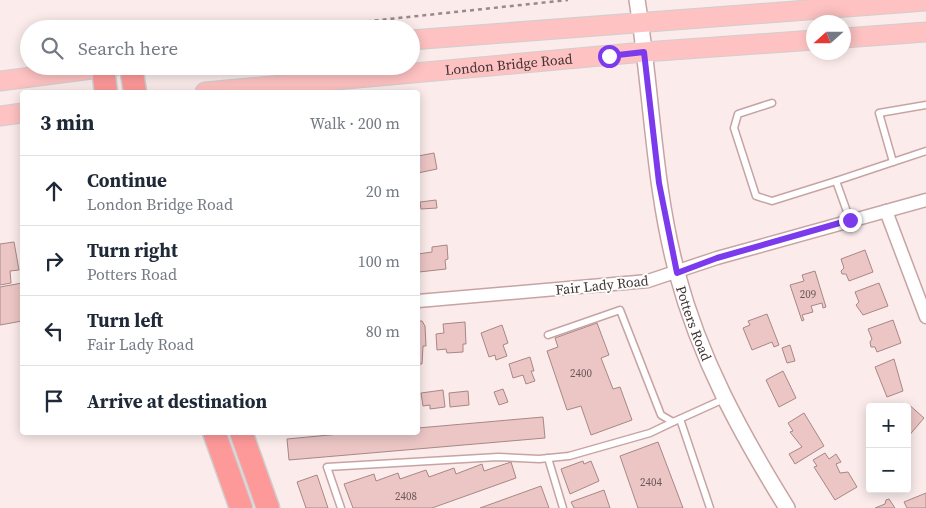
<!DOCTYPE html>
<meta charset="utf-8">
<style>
body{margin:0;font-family:"Source Serif 4",serif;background:#f6f6f7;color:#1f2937}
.controls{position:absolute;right:15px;bottom:15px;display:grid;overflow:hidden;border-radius:5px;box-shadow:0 2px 12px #0003}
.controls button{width:45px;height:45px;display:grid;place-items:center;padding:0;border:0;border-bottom:1px solid #e0e1e3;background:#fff;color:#1f2937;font:25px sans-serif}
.compass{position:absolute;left:806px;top:15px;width:45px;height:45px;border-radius:50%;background:#fff;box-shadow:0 2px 12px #0003;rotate:249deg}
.stop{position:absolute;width:15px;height:15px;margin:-11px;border:4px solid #7c3aed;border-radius:50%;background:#fff}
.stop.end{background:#7c3aed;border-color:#fff;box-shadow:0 1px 5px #0008}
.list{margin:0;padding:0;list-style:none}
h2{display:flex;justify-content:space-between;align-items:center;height:65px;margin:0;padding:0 20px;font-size:21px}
h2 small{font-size:16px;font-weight:400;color:#747a83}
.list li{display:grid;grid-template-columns:32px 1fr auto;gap:15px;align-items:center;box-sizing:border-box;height:70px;padding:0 20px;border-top:1px solid #e0e1e3}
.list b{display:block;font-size:19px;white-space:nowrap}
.list p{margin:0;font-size:16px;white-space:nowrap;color:#747a83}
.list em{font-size:16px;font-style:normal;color:#747a83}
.icon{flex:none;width:28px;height:28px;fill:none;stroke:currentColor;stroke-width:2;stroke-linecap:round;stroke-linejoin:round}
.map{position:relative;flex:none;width:926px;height:508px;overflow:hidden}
.search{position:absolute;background:#fff;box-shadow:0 2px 12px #0003;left:20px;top:20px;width:400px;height:55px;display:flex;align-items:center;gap:12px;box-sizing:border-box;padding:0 18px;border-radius:28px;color:#747a83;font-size:19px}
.panel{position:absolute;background:#fff;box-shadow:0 2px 12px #0003;left:20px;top:90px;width:400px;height:345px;border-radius:5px}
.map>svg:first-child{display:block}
.building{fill:#ebc6c5;stroke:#a88786}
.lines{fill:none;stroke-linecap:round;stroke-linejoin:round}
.service-casing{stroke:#c7a4a3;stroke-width:9}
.minor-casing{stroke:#c7a4a3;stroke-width:15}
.tertiary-casing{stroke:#c7a4a3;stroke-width:18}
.primary-casing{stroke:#d1cece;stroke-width:21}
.motorway-casing{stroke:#d1cece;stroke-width:25}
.path{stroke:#998a8a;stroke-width:2.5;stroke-dasharray:4 4;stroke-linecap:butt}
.service{stroke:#fff;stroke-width:6}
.minor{stroke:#fff;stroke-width:12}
.tertiary{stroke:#fff;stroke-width:15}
.primary{stroke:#fec2c2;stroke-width:19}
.motorway{stroke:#fe999a;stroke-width:22}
.route{stroke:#7c3aed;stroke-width:6}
.labels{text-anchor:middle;stroke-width:4;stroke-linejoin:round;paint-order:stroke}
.number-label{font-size:11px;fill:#6c5858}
.street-label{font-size:14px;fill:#413333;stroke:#fdfdfd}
</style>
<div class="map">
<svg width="926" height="508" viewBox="0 0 926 508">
<rect width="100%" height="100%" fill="#fbebeb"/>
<!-- building -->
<g class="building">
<path d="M434,153L437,169L418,173V156Z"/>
<path d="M436,200L437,208L421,209L420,202Z"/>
<path d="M14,242L19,270L10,271L11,283L0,285V244Z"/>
<path d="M447,245L448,259L445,260L446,269L419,272L418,254L432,252V247Z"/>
<path d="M865,250L873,272L849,281L846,274H842L841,271L844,268L841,259Z"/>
<path d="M815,271L826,307L823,308L822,303L811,306L813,312L802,315L804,320L802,321L790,285L804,281L802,275Z"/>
<path d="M22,283V321L0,325V287Z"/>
<path d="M879,283L888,306L863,315L856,305L859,302L855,292Z"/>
<path d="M767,314L779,345L774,347L772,342L752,350L743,328L750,325L748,321Z"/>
<path d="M893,320L901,343L877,352L875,347H871L870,342L872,339L868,329Z"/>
<path d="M418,321H422L425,326L426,346H423L422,364H418Z"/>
<path d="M465,322L466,344H463V352L447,353L446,349L437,350L436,334L444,333L443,324Z"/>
<path d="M597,323L609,355L601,358L613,389L620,387L632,420L591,435L581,406L567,410L547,351L558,347L555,338Z"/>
<path d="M502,325L508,343L503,345L507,356L496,360L495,355L489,357L481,333Z"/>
<path d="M790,345L795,361L787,363L782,348Z"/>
<path d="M530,357L534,371H531L535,381L526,384L523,375L513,378L509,364Z"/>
<path d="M894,359L903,391L887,397L875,367Z"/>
<path d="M783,371L796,398L779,407L766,380Z"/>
<path d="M503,389L508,402L499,405L494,392Z"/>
<path d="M443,390L445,407L430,409V405L423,406L421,393Z"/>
<path d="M468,391L469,405L450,407L449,393Z"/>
<path d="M907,403L924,418L907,438V407H903Z"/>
<path d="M804,413L824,446L795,464L789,454L802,447L790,432L793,431L788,423Z"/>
<path d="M543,417L545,438L289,460L287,439L361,432H418V428Z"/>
<path d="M658,442L683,508H638L620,456Z"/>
<path d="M825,453L829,459L836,454L841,462L836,464L840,473L848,472L857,487L835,500L814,467L817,466L813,460Z"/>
<path d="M583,461L584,464L591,461L599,481L570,494L561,469Z"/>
<path d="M511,462L516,478L432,508H353L344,484L374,474L376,481L398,473L400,479L426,470L429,477L454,468L456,474L482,464L484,471Z"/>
<path d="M317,475L328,508H306L297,482Z"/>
<path d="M541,486L549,508H480Z"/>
<path d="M604,490L610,508H574L571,502Z"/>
<path d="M926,493V508H907L904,502Z"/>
<path d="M889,499L895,508H875L885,504L886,500Z"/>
</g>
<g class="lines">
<defs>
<g id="service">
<path d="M772,103L738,114L734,128L756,196L772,201L836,181L850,220"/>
<path d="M926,105L879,113L893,162L926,151"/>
<path d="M836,181L893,162"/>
<path d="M548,335L620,310L661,415L673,422L724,399"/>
<path d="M680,419L710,508"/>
<path d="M548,458L563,508"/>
<path d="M341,508L327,467L498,457L539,459L569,456L650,433L673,422"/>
</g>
<g id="minor">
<path d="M886,211L926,317"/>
<path d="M418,301L648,281L717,258L926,200"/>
</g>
<g id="tertiary">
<path id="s1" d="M637,0C652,91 653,184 677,273C700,359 740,432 787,508"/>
</g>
<g id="primary">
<path d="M844,38L926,32"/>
<path d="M411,40L926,1"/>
<path d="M0,81L115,66"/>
<path id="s2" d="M205,92L644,52L814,40"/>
<path d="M0,116L22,113"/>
</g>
<g id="motorway">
<path d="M131,66L135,92"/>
<path d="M103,68L106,92"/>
<path d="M214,432L241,508"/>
<path d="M241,432L268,508"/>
</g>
</defs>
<!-- service casing -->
<use href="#service" class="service-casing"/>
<!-- minor casing -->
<use href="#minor" class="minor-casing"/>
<!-- tertiary casing -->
<use href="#tertiary" class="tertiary-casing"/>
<!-- primary casing -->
<use href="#primary" class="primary-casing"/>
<!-- motorway casing -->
<use href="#motorway" class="motorway-casing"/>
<!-- path -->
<path class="path" d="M295,29L568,0"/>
<!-- service -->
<use href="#service" class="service"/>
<!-- minor -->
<use href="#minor" class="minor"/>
<!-- tertiary -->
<use href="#tertiary" class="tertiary"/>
<!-- primary -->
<use href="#primary" class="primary"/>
<!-- motorway -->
<use href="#motorway" class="motorway"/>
</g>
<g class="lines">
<!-- route -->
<path class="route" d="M609,56L644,52L659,183L677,273L717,258L850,220"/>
</g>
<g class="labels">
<!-- number labels -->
<g class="number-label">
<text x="808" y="298">209</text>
<text x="581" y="377">2400</text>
<text x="651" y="486">2404</text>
<text x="406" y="500">2408</text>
</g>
<!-- street labels -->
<g class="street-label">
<text dy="5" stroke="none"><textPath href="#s2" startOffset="305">London Bridge Road</textPath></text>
<text transform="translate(602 285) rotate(-6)" y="5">Fair Lady Road</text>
<text dy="5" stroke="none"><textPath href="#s1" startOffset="329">Potters Road</textPath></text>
</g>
</g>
</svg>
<div class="controls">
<button>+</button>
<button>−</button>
</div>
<svg class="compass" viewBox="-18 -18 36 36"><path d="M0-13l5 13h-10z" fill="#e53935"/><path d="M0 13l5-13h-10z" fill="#747a83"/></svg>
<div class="stop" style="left:609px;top:56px"></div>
<div class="stop end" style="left:850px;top:220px"></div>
<div class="search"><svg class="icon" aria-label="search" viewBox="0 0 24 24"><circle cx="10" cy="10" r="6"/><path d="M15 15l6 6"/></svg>Search here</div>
<section class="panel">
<h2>3 min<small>Walk · 200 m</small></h2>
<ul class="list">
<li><svg class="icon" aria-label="ahead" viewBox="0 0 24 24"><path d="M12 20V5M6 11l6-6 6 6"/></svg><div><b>Continue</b><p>London Bridge Road</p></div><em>20 m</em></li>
<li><svg class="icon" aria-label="right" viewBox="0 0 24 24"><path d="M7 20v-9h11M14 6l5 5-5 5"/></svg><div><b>Turn right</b><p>Potters Road</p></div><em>100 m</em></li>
<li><svg class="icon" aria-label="left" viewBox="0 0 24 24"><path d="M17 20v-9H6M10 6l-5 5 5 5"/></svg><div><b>Turn left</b><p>Fair Lady Road</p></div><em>80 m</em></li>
<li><svg class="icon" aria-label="arrive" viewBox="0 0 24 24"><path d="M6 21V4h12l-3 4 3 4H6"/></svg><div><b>Arrive at destination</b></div></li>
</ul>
</section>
</div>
